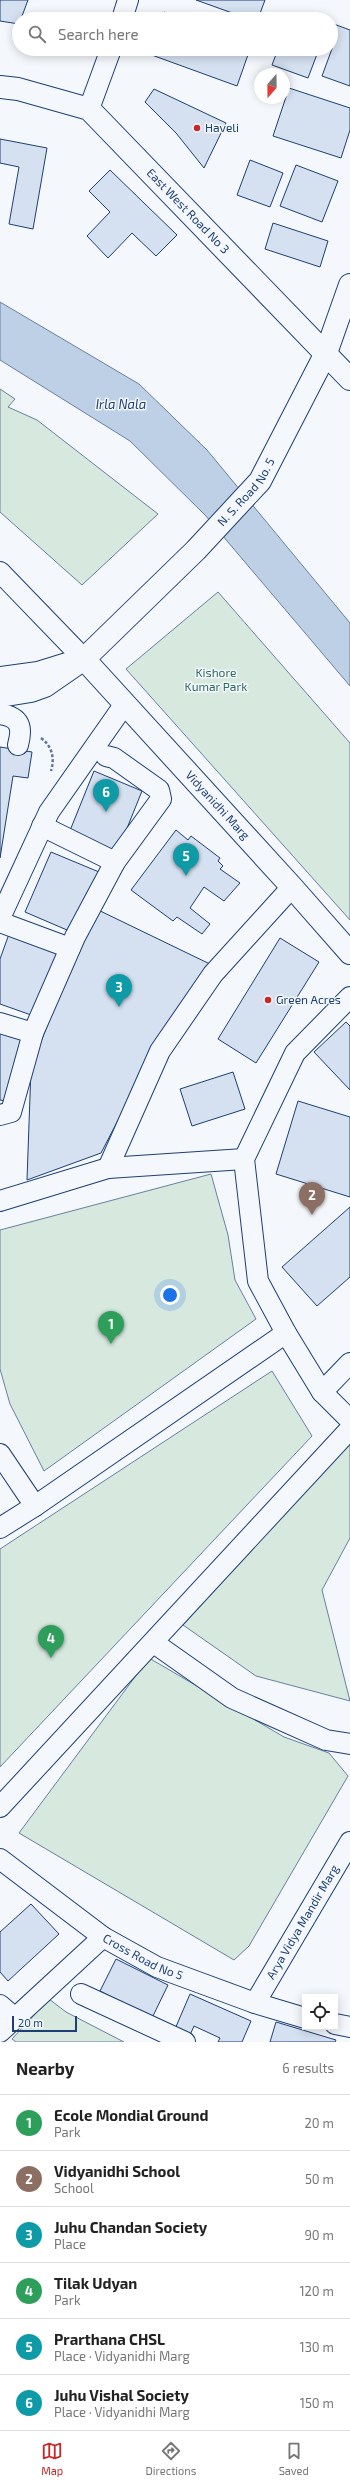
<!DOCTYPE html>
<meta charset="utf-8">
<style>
body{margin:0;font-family:"Exo 2",sans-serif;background:#f2f2f2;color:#222}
.controls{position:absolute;right:12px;bottom:12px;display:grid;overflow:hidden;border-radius:0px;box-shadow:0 2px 10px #0003}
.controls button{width:36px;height:36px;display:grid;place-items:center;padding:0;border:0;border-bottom:1px solid #e0e0e0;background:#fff;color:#222;font:20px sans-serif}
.compass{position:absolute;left:254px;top:68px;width:36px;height:36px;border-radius:50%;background:#fff;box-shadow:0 2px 10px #0003;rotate:200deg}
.scale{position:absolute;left:12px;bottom:10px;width:65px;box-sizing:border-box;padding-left:4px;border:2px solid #1d3f73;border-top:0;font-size:11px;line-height:14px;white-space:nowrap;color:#1d3f73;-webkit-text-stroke:3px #f4f7fb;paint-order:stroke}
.you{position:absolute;left:170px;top:1295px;width:14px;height:14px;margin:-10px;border:3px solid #fff;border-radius:50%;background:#1a73e8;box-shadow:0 0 0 6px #1a73e833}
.badge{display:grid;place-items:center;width:26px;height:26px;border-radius:50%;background:#c62828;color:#fff;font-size:13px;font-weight:700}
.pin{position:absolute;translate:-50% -33px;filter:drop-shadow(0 1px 2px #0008)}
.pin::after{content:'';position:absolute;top:21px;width:14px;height:12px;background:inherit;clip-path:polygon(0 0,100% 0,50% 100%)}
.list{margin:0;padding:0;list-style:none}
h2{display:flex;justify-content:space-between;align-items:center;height:52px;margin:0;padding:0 16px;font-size:17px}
h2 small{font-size:13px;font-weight:400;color:#767676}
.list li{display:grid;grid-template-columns:26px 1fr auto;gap:12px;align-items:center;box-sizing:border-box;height:56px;padding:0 16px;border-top:1px solid #e0e0e0}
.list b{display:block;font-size:15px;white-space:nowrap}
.list p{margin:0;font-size:13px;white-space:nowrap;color:#767676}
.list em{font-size:13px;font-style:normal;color:#767676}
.icon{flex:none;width:22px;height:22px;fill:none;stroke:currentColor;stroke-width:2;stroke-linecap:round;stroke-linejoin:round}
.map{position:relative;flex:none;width:350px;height:2042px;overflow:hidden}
.search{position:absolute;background:#fff;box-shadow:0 2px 10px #0003;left:12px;right:12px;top:12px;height:44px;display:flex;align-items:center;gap:10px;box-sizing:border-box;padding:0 14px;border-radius:22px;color:#767676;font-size:15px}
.sheet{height:388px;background:#fff}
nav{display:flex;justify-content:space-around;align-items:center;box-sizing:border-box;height:56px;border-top:1px solid #e0e0e0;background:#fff;font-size:11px;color:#767676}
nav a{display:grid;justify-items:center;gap:2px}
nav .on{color:#c62828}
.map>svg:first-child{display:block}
.green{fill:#d7e8df;stroke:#687fa3}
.water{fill:#bed0e5;stroke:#687fa3}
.building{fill:#d5e0f0;stroke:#1d3f73}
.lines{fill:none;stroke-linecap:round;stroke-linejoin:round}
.minor-casing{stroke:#1d3f73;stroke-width:22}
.tertiary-casing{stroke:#1d3f73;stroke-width:24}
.path{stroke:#5e769c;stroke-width:2.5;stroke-dasharray:3 2;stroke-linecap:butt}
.minor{stroke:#f4f7fb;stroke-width:20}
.tertiary{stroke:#f4f7fb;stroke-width:22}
.poi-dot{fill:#c62828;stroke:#f4f7fb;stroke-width:1.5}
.labels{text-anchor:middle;stroke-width:3;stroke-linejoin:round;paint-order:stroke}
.poi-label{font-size:12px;fill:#1d3f73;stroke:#f4f7fb;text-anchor:start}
.street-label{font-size:12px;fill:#1d3f73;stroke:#f4f7fb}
.park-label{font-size:12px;fill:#2c6c60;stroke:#f4f7fb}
.water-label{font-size:13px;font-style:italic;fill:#1d3f73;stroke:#f4f7fb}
</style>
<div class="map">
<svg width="350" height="2042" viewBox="0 0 350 2042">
<rect width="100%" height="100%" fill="#f4f7fb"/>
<!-- green -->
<g class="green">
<path d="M0,389L15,399L8,407L37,420L158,514L82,585L0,512Z"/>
<path d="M218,592L350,743V920L126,669Z"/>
<path d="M211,1174L228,1235L235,1280L256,1319L44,1471L10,1404L0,1369V1230Z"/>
<path d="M272,1371L312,1436L0,1767V1549Z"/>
<path d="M350,1442V1538L322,1590L350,1701L256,1676L183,1625Z"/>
<path d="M149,1658L284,1737L329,1753L348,1776L249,1946L234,1960L19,1833Z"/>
<path d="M49,1999L66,2012L124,2042H16L12,2039Z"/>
</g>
<!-- water -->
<path class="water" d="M0,302L139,384L207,450L350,623V686L205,515L130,441L0,360Z"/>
<!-- building -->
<g class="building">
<path d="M0,0H28L19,24L0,21Z"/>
<path d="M196,0H265L258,19H249Z"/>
<path d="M164,12L182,19H161Z"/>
<path d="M331,23L350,30V86L322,76L333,46H331Z"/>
<path d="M150,49H250L237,86L149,54Z"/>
<path d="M278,49H319L308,78L272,65Z"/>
<path d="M289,88L350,108V130L341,158L273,136Z"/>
<path d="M154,89L226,123L204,168L176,133L145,102Z"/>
<path d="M0,139L47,148L33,229L9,224L19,167L0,163Z"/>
<path d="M250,160L283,173L270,207L237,195Z"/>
<path d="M296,165L338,181L322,222L280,206Z"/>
<path d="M110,170L177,235L156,256L132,233L108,258L87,236L110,212L89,191Z"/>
<path d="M273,223L328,241L320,267L265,249Z"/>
<path d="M0,747L32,752L28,778L13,776L0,858Z"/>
<path d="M94,771L142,791L117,853L69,833Z"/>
<path d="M176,830L188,840L191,836L220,858L218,861L223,866L220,869L240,883L224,901L204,887L190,908L210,924L202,934L177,917L173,921L131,890Z"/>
<path d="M51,852L99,872L74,933L25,912Z"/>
<path d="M92,907L214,966L155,1049L101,1153L27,1180L31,1068Z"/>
<path d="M9,934L58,952L34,1016L0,1004V959Z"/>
<path d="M280,938L319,962L256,1063L218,1039Z"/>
<path d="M346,1022L350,1026V1090L314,1052Z"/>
<path d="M0,1029L24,1036L6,1101L0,1100Z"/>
<path d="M233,1072L245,1109L192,1126L180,1089Z"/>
<path d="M298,1101L350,1117V1197L276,1174Z"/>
<path d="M350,1207V1277L317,1306L282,1267Z"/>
<path d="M31,1904L59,1934L8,1981L0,1972V1932Z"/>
<path d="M116,1959L168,1985L152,2018L100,1991Z"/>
<path d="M190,1994L251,2021L242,2042H218L220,2038L194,2026L190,2035L175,2029Z"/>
<path d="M276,2022L336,2040L335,2042H270Z"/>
</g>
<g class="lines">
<defs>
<g id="minor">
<path d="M122,19L128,0"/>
<path d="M89,109L111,49"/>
<path d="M0,572L84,659"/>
<path d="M0,714C20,717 23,727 18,745"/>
<path d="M42,826L115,862"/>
<path d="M0,918L49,812L124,705"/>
<path d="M0,922L70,948"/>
<path d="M350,997L295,1053L244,1159L258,1281L286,1333L322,1392L350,1420"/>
<path d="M0,1023L33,1033"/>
<path d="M0,1115L11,1112L33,1033L75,937L115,862L161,799L159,790L114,758L106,756"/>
<path d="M108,1168L160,1051L213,974L292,887"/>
<path d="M0,1201L108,1168L244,1159"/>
<path d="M322,1392L350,1363"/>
<path d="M0,1454L35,1506"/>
<path d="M0,1528L35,1506L286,1333"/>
<path d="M154,1643L232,1698L326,1740L350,1744"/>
<path d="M0,1807L350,1429"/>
<path id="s1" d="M0,1859L103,1937L157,1967L255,2003L305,2018"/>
<path d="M81,1994L185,2042"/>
<path id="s2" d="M255,2003L350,1842"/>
<path d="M0,2005L15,2018"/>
<path d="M335,2024L350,2027"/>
<path d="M0,2032L103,1937"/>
</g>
<g id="tertiary">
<path id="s3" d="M0,87L18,89L89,109L350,379"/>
<path id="s4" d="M84,659L292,887L350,953"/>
<path d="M0,678L38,673L67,664"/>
<path id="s5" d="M0,696L31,691L45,686L84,659L196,550L260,481L326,353L350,285"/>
</g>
</defs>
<!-- minor casing -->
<use href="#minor" class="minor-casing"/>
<!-- tertiary casing -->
<use href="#tertiary" class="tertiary-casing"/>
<!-- path -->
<path class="path" d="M41,738C52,746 55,758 51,771"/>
<!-- minor -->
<use href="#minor" class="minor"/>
<!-- tertiary -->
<use href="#tertiary" class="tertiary"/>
</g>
<!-- markers -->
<g class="poi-dot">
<circle cx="197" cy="128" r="4"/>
<circle cx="268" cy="1000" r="4"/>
</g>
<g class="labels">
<!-- poi labels -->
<g class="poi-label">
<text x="205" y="132">Haveli</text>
<text x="276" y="1004">Green Acres</text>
</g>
<!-- street labels -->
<g class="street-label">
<text dy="4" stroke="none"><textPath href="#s3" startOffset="234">East West Road No 3</textPath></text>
<text dy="4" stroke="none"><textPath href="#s5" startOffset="327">N. S. Road No. 5</textPath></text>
<text dy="4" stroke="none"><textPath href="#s4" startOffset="198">Vidyanidhi Marg</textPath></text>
<text dy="4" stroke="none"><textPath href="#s2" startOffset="94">Arya Vidya Mandir Marg</textPath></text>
<text dy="4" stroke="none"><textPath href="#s1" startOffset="174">Cross Road No 5</textPath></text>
</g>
<!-- park labels -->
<g class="park-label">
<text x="216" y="677">Kishore<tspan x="216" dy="14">Kumar Park</tspan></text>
</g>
<!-- water labels -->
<g class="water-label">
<text x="121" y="409">Irla Nala</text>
</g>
</g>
</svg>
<div class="controls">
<button><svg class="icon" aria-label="locate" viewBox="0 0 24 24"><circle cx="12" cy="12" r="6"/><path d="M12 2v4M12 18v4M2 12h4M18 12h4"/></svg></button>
</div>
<svg class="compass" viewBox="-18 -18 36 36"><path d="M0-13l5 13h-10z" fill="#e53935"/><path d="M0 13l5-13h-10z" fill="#767676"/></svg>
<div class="scale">20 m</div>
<div class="you"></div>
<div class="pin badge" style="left:111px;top:1344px;background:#2e9e5b">1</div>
<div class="pin badge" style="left:312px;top:1215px;background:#8d6e63">2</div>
<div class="pin badge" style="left:119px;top:1007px;background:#0f9aa8">3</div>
<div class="pin badge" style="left:51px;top:1658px;background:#2e9e5b">4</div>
<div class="pin badge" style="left:186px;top:876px;background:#0f9aa8">5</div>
<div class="pin badge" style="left:106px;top:812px;background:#0f9aa8">6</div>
<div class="search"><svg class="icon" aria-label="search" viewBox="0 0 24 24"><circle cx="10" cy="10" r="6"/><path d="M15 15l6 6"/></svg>Search here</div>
</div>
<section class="sheet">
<h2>Nearby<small>6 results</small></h2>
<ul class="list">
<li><span class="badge" style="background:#2e9e5b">1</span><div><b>Ecole Mondial Ground</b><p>Park</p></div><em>20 m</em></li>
<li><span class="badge" style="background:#8d6e63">2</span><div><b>Vidyanidhi School</b><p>School</p></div><em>50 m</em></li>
<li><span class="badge" style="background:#0f9aa8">3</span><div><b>Juhu Chandan Society</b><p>Place</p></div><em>90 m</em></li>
<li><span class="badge" style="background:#2e9e5b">4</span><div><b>Tilak Udyan</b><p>Park</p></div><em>120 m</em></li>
<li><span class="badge" style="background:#0f9aa8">5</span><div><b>Prarthana CHSL</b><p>Place · Vidyanidhi Marg</p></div><em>130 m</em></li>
<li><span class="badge" style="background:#0f9aa8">6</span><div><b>Juhu Vishal Society</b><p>Place · Vidyanidhi Marg</p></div><em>150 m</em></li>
</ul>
</section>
<nav>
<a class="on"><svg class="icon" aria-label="map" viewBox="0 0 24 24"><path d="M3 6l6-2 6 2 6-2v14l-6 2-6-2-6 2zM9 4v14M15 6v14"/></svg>Map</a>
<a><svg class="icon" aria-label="directions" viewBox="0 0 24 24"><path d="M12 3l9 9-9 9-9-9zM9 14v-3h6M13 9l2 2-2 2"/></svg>Directions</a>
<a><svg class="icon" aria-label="saved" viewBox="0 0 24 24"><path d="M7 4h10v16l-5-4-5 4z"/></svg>Saved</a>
</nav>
